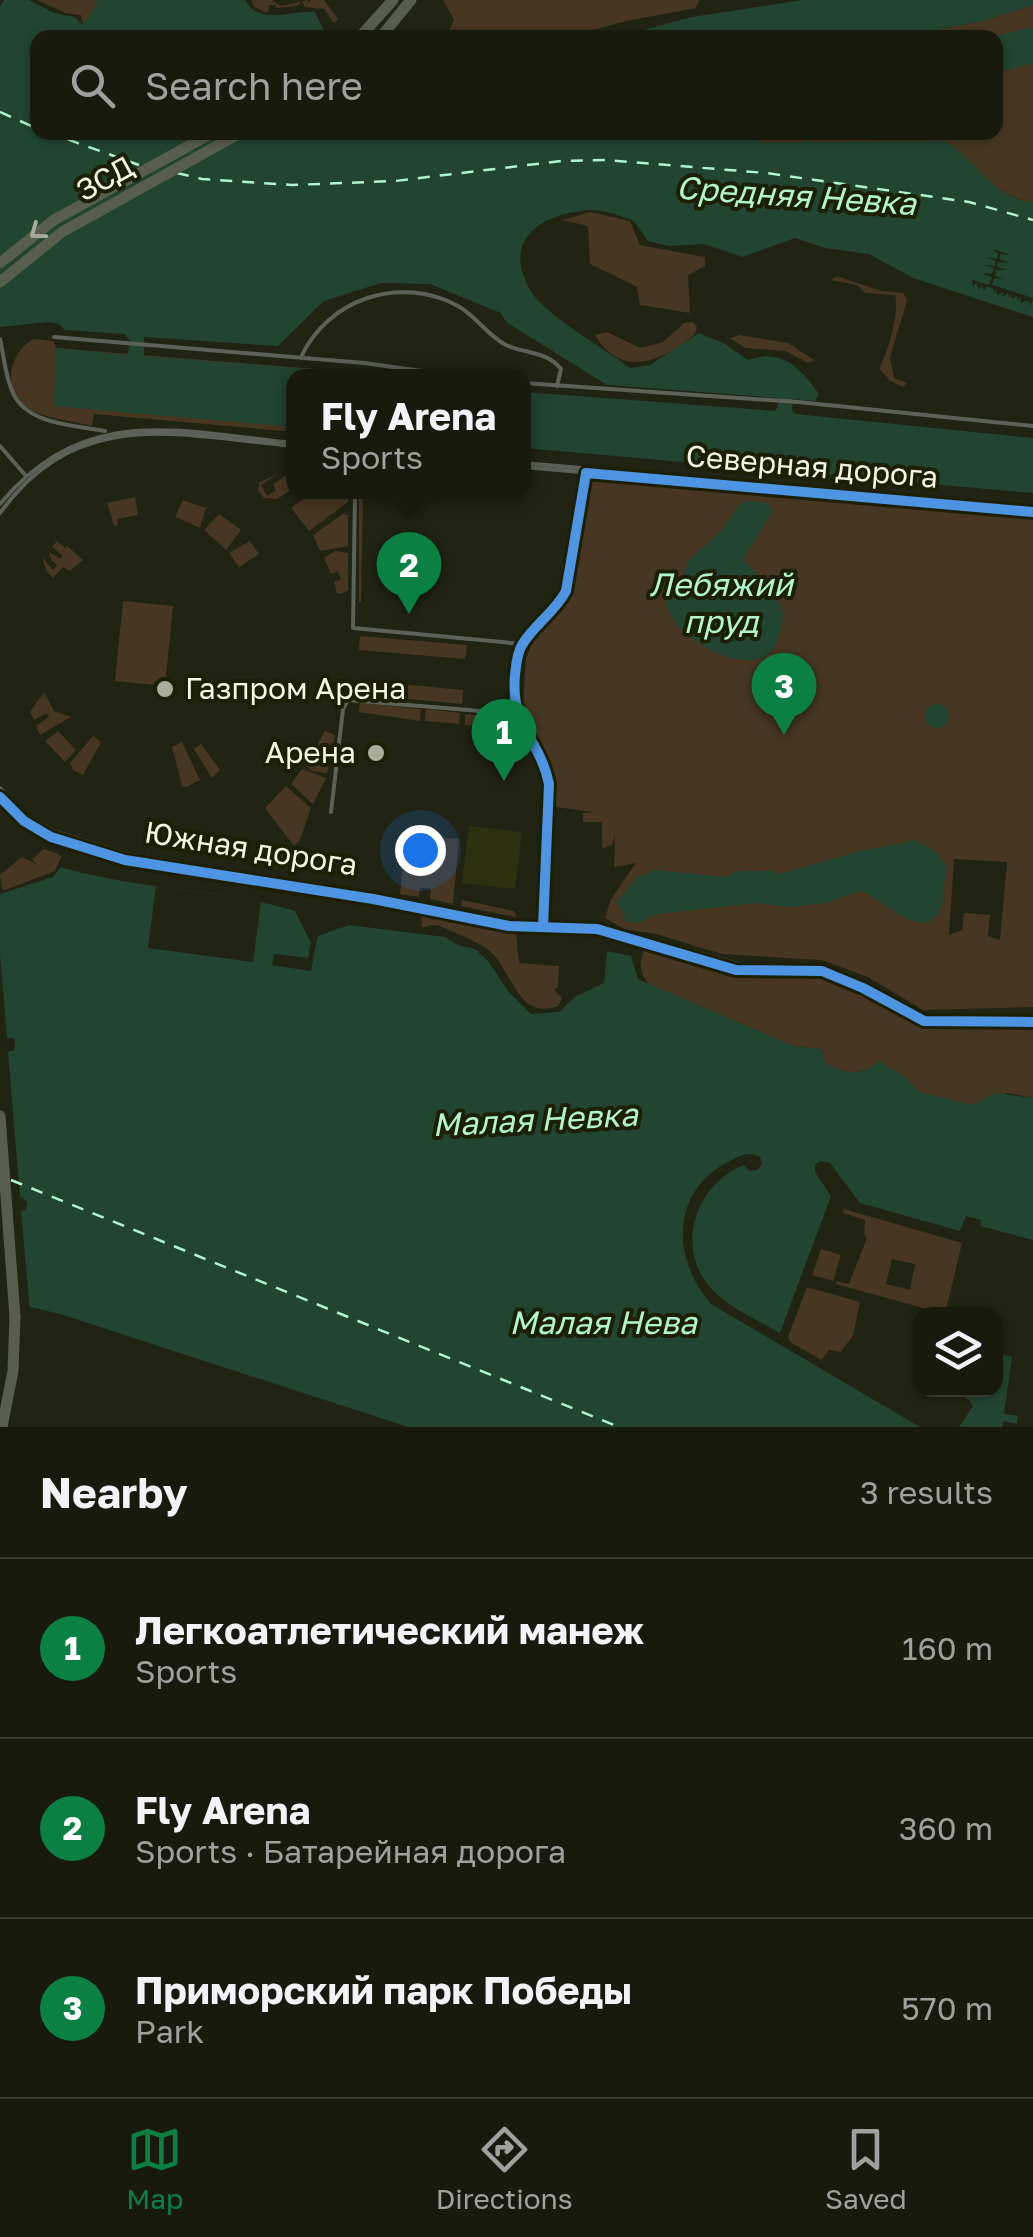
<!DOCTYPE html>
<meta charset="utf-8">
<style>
body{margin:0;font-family:"Golos Text",sans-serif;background:#222317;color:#f1f3f6}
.controls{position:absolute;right:30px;bottom:30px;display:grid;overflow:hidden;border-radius:20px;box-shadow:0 2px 8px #0004}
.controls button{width:90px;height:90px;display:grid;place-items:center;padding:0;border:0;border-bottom:2px solid #37382e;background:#191a0e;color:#f1f3f6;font:50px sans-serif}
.you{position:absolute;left:420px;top:850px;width:35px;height:35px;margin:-25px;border:8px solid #fff;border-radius:50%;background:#1a73e8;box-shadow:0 0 0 15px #1a73e833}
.badge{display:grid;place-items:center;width:65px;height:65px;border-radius:50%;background:#0b8043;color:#fff;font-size:32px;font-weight:700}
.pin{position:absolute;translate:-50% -82px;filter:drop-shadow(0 2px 5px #0008)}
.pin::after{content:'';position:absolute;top:52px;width:35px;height:30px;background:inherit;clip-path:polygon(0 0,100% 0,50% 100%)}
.popup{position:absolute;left:286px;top:369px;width:245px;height:130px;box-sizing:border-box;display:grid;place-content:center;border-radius:20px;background:#191a0e;filter:drop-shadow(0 2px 8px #0005);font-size:32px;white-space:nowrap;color:#9fa19e}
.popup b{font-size:38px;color:#f1f3f6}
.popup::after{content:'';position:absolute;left:50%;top:100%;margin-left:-20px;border:20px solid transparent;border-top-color:#191a0e}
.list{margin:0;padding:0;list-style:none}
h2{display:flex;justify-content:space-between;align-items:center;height:130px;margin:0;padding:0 40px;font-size:42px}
h2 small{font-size:32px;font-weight:400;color:#9fa19e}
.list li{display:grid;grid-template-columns:65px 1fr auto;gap:30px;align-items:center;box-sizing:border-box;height:180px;padding:0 40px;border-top:2px solid #37382e}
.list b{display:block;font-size:38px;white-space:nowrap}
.list p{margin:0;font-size:32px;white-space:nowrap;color:#9fa19e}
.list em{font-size:32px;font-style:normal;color:#9fa19e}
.icon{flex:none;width:55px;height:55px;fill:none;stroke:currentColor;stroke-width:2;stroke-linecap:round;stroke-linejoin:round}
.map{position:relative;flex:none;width:1033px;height:1427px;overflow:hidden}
.search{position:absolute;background:#191a0e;box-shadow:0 2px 8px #0004;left:30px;right:30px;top:30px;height:110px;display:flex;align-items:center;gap:25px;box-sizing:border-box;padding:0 35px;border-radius:20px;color:#9fa19e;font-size:38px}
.sheet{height:670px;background:#191a0e}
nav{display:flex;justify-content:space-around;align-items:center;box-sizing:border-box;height:140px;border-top:2px solid #37382e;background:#191a0e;font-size:28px;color:#9fa19e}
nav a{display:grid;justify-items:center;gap:5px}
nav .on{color:#0b8043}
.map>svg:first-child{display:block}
.built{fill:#2e3110}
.green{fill:#473722;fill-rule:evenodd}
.water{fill:#214531}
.pier{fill:#212313}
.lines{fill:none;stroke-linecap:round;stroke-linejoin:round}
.ferry{stroke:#b0f5cd;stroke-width:2.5;stroke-dasharray:12 10;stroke-linecap:butt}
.street{stroke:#5c6257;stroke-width:4}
.highway{stroke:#575e4e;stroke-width:11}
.highway-bridge{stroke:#575e4e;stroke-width:11}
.cycleway-casing{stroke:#1d1f04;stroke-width:16}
.cycleway{stroke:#4d94e3;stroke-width:10}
.oneway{stroke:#a5aa9a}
.poi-dot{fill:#aaac9c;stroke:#1d1f04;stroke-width:4}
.labels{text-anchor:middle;stroke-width:8;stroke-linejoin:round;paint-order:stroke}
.street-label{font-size:30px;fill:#f3f6e5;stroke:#1d1f04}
.poi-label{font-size:30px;fill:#f3f6e5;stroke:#1d1f04;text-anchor:start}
.water-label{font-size:32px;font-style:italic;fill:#b0f5cd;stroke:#1d1f04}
</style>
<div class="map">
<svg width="1033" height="1427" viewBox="0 0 1033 1427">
<rect width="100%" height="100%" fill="#212313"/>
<!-- built -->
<path class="built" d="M469,826L522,832L515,889L462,883Z"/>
<!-- green -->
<g class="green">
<path d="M37,0H96L97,4L83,25L81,15L65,13Z"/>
<path d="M252,0H272L280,6L308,0L307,4L311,0H324L338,19L334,23L324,9L305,7L302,1L297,6L276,8V5H269L268,13L254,7Z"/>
<path d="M443,0H699L696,8L626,21L567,37L446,38L454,19Z"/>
<path d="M1033,5V203C996,196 972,166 945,141L762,143L741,133L996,132V38L897,37L983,21Z"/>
<path d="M590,212L630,221L640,245L705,257V266L688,275L690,313L640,305L637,287L590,264L588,226L562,220Z"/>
<path d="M837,276L881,291L903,293L907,301L890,357L894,378L907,383L903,387L890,381L879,368C888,354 900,310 895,295L865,293L857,285L831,280Z"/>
<path d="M692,322L697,327L695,334C663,361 622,380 595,335L607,332L640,348L663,342L684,323Z"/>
<path d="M740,335L788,343L814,360L808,363L785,351L745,348L730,338Z"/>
<path d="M33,339L53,341L56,348L403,376H294V432L94,414L92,426C73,421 48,419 31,410C1,394 7,355 33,339Z"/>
<path d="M294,470V488L277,499L264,498L258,490L259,483L280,472L261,485L267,496L276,490L273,484Z"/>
<path d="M593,478L1033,517V1007L923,1010L868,977L822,960L722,954L656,934L624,929L605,918L611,899L636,863L614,867L615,835L612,845L602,849V822H583V813L593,812L556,807L555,775L523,707L526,658L533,641L560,611L571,593ZM954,859L1007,862L1000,940L988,936L990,915L964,913L962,930L949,935Z"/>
<path d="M312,492H348V502L309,531L291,508Z"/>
<path d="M359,492H363L361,602H359Z"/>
<path d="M135,497L138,515L117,519L118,525L114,526L107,503Z"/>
<path d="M183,500L206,508L200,528L175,517Z"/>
<path d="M219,514L241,530L226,550L204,530Z"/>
<path d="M343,514L348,515V546L320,551L313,535Z"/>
<path d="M57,541L65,548L67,546L83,560L70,571L63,567L53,578L47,572L42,557L53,570L57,565L51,560L49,552L60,559L63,556L52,547Z"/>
<path d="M250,541L259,554L239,567L229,553Z"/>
<path d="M335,551L348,553V590L341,594L337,593L334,582L341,579L338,571L331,574L324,558Z"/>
<path d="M123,601L173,606L165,686L115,681Z"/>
<path d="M360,636L467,645L465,659L359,650Z"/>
<path d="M357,680L463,690L462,704L355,694Z"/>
<path d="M44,692L54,711L71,717L40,735L36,726L49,717L47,713L34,720L30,712Z"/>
<path d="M360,703L421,709L420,721L359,712Z"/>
<path d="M426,709L460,713L459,724L425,721Z"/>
<path d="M465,714L514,718L518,725L510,729L465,725Z"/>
<path d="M58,731L76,750L65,762L45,741Z"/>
<path d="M325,731L335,735L327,773L312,771L304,764L309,765L314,759L311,756Z"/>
<path d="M93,736L101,742L83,775L73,770L70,763Z"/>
<path d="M182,742L200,780L186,787L182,786L172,747Z"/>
<path d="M201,744L220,770L212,778L194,749Z"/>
<path d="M302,769L326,778L313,804L291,784Z"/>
<path d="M286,786L311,808L300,840L294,846L265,808Z"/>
<path d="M406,834L459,839L453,904L430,899L431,888H420L419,897L400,894Z"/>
<path d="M44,849L59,854L58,857L62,855L55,871L3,891L0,875L22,857L36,864L32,859Z"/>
<path d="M259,849L280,852L296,869L271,867L257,851Z"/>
<path d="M462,900L514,911L516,917L461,906Z"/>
<path d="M434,914L516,932L519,963L559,966L558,987L554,990L562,998L558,1006C515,1021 514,968 486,948C480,944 442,926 436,925C431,925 427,927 422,927L421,915L434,920Z"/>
<path d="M645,947L738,974L816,976L838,981L920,1026H1033V1098L1007,1093L973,1105L956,1102L919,1092L904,1076L879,1061C863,1077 840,1075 824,1061L822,1049L793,1046L649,984C639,974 639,960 645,947Z"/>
<path d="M844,1209L962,1243L945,1314L836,1284L837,1281L849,1284L867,1238L864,1234L865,1220L843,1213ZM892,1259L915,1264L910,1290L886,1284Z"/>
<path d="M821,1249L841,1255L833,1281L812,1275Z"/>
<path d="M807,1287L860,1302L853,1336L840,1352L829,1350L822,1360L790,1342L788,1337Z"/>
</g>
<!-- water -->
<g class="water">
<path d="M4,0H29L54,13L74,17L83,25L97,4L96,0H245C258,26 292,10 315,12L327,37L38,38V132H741L762,143L804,142L807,138L809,142L945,141C979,162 988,195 1033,203V317L913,278L869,254L825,248L795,238L743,257L704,244L669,246L648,241L634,221C621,216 603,209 589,210C539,214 500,241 532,293C548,317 604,348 630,368L650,365L699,333L725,344L748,360C781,348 800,367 819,394L815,401L793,399L792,410L796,414L1033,438V493L524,448V392L776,411L779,398L607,385L506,322L501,313L430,284L381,283L324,301L278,346L144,337V356L403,376H294V427L54,406L56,348L127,355L131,341L124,334L65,330L59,324L49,322L0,327V7Z"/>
<path d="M803,0H1033V5L983,21L897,37H617L692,17Z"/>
<path d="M1033,27V63L996,73V38L990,37Z"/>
<path d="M749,501L767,503L773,511L743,559C756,577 772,582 781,607C784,615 783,621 781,629C779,638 774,651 766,656C736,673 671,635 666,602L682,580L689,560L722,530L740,503Z"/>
<circle cx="937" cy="716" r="12"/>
<path d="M915,840L932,849L947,866C943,878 945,895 942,904C929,950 879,896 861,891L826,903L789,907L757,903L656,914L638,923L623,921L625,915L617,902L638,877L654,870L726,877L738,871H773L779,874L857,852Z"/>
<path d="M61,867C137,890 219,888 295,911L311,943L316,944L318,936L349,925L445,937L458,945L475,949L488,961L509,992L531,1014L559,1012L575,997L604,983L607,951L631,956L638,979L793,1046L822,1049L824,1061C840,1075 864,1077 879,1061L904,1076L919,1092L973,1105L995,1093L1033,1098V1240L980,1226L981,1220L966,1216L960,1231L860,1203L830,1163L821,1161L815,1165V1172L831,1196L780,1333C757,1320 727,1307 709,1286C675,1245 696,1184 744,1165L749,1171L758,1170L762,1164L760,1157C750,1151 742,1155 732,1160C670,1189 671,1258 711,1304L920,1427H408L60,1314L0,1300V1212L26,1210L27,1201L0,1199V1052L14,1050L15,1042L0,1040V894L53,877Z"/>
<path d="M996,1352L1012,1357L1004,1414L1018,1416L1017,1424L1004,1421L1002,1427H959L973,1406L969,1400L955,1391L996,1390Z"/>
</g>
<!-- pier -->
<g class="pier">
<path d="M992,249L1011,255L1000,254L999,259L1009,263L998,262L997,267L1007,270H996L995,276L1004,279L994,278L992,285L1033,298L1031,306L1029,300L1027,305V300L1021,303L1020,297L1017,301V296L1012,299L1010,294L1008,298V293L1002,297L1004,292L997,295L996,289L994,294L993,289L987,286L984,291L982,285L979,289L976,283L973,287L972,280L989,285L992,277L982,273L992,274L994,268L984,265L995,266L996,261L986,257L997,259L998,253Z"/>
<path d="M156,886L261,901L253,962L148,948Z"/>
<path d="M311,943L316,944L311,971L272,965L274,954L308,958Z"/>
<path d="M0,954L7,1038H14L15,1042L14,1050L8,1052L20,1197L24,1198L27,1206L21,1211L30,1312L0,1306V1207L22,1205L0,1204V1047L11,1046L0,1045Z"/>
</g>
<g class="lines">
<!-- ferry -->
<g class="ferry">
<path d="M0,112L38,129"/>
<path d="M47,132L139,165"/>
<path d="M177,173L202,179L292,185L395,181L561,161L605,160L766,173L969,202L1033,220"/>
<path d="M11,1180L619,1427"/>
</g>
<!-- street -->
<g class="street">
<path d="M54,337L364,363L457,376"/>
<path d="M0,339C4,356 5,377 13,393C27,425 76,425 105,431"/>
<path d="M301,357C329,298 400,275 458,306C476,316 488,336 506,345C525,354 547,351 561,369L557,386"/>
<path d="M524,383L798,402L1033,426"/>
<path d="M0,446L26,476"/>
<path d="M524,463L1033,508"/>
<path d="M524,467L1033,512"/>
<path d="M355,492L353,628L522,644"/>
<path d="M0,504C85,402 178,432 294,443"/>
<path d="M0,513C79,404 180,436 294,446"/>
<path d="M0,788L25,815L53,831L126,854L395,898L511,922L597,924L745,966L826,968L850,976L925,1016L1033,1017"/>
<path d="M0,797L24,821L51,837L125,860L373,899L509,926L597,929L736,970L822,971L863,988L924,1021L1033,1022"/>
<path d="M331,812L343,709L348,700L516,714"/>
<path d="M543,923L549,784C540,739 510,727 515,675C516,665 517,653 522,645C534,625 555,612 566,591L586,474"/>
</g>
<!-- highway -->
<g class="highway">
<path d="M359,38L393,0"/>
<path d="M380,38L411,0"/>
<path d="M0,263L54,220L214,132"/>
<path d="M0,282L62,232L242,132"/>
<path d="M0,1116L15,1317"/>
</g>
<!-- highway-bridge -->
<path class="highway-bridge" d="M2,1427L13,1371L15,1317"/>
<defs>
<g id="cycleway">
<path d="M0,797L24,821L51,837L125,860L373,899L509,926L597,929L736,970L822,971L863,988L924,1021L1033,1022"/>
<path d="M543,927L549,784C540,739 510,727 515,675C516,665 517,653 522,645C534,625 555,612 566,591L586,473L1033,512"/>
</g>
</defs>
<!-- cycleway casing -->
<use href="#cycleway" class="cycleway-casing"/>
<!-- cycleway -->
<use href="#cycleway" class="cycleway"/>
</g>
<!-- one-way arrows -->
<defs><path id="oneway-chevron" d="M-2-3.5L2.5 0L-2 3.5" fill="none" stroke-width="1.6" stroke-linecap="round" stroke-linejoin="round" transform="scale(2.5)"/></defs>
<use class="oneway" href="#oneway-chevron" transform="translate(37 232) rotate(144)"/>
<!-- markers -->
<g class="poi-dot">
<circle cx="165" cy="689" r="10"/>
<circle cx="376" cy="753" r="10"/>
</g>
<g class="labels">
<!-- street labels -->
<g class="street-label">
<text transform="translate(105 179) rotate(-29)" y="10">ЗСД</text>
<text transform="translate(812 467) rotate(5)" y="10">Северная дорога</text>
<text transform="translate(251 849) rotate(9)" y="10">Южная дорога</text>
</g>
<!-- poi labels -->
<g class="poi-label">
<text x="185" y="699">Газпром Арена</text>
<text x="356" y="763" text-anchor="end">Арена</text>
</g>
<!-- water labels -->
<g class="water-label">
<text transform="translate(796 196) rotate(4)" y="11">Средняя Невка</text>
<text x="721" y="596">Лебяжий<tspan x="721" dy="37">пруд</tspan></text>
<text transform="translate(535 1120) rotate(-3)" y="11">Малая Невка</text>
<text x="603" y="1334">Малая Нева</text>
</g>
</g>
</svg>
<div class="controls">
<button><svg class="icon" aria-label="layers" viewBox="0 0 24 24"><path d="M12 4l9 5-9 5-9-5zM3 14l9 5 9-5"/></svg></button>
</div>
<div class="you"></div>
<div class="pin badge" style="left:504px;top:781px">1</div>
<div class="pin badge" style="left:409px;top:614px">2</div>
<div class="popup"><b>Fly Arena</b>Sports</div>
<div class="pin badge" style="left:784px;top:735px">3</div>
<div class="search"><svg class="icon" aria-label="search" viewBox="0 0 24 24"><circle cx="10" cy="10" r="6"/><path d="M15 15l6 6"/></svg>Search here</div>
</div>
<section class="sheet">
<h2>Nearby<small>3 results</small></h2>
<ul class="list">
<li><span class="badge">1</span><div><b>Легкоатлетический манеж</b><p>Sports</p></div><em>160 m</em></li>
<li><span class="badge">2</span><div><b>Fly Arena</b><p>Sports · Батарейная дорога</p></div><em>360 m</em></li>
<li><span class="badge">3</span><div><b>Приморский парк Победы</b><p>Park</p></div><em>570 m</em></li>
</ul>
</section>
<nav>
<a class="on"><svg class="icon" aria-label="map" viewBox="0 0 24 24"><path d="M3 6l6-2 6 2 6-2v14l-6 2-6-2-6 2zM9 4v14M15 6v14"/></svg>Map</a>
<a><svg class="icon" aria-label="directions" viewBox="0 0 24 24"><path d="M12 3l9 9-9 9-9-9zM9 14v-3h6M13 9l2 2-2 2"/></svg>Directions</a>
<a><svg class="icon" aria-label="saved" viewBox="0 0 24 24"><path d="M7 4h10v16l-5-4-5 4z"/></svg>Saved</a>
</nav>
